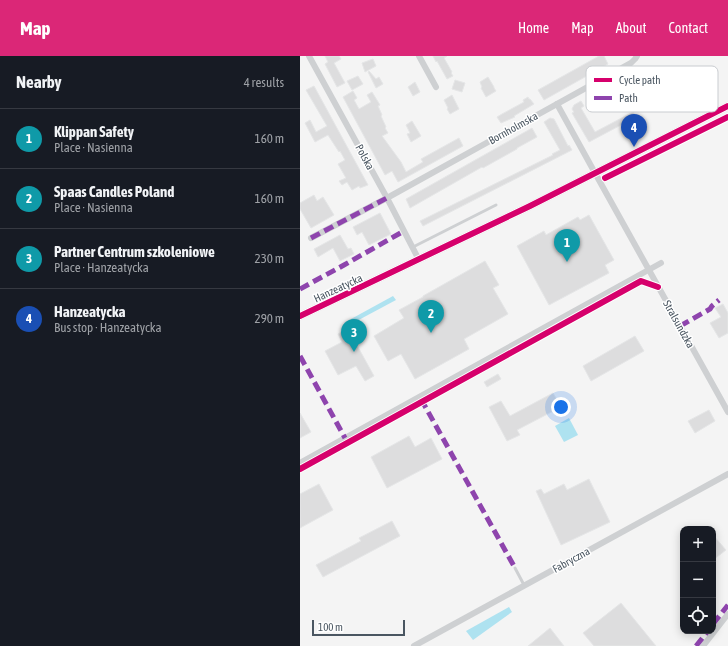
<!DOCTYPE html>
<meta charset="utf-8">
<style>
body{margin:0;font-family:"Asap Condensed",sans-serif;background:#20242c;color:#f1f3f6}
.controls{position:absolute;right:12px;bottom:12px;display:grid;overflow:hidden;border-radius:8px;box-shadow:0 2px 10px #0003}
.controls button{width:36px;height:36px;display:grid;place-items:center;padding:0;border:0;border-bottom:1px solid #363941;background:#171b24;color:#f1f3f6;font:20px sans-serif}
.scale{position:absolute;left:12px;bottom:10px;width:93px;box-sizing:border-box;padding-left:4px;border:2px solid #4a5661;border-top:0;font-size:11px;line-height:14px;white-space:nowrap;color:#4a5661;-webkit-text-stroke:3px #fff;paint-order:stroke}
.you{position:absolute;left:261px;top:351px;width:14px;height:14px;margin:-10px;border:3px solid #fff;border-radius:50%;background:#1a73e8;box-shadow:0 0 0 6px #1a73e833}
.badge{display:grid;place-items:center;width:26px;height:26px;border-radius:50%;background:#db2777;color:#fff;font-size:13px;font-weight:700}
.pin{position:absolute;translate:-50% -33px;filter:drop-shadow(0 1px 2px #0008)}
.pin::after{content:'';position:absolute;top:21px;width:14px;height:12px;background:inherit;clip-path:polygon(0 0,100% 0,50% 100%)}
.list{margin:0;padding:0;list-style:none}
h2{display:flex;justify-content:space-between;align-items:center;height:52px;margin:0;padding:0 16px;font-size:17px}
h2 small{font-size:13px;font-weight:400;color:#9ea1a6}
.list li{display:grid;grid-template-columns:26px 1fr auto;gap:12px;align-items:center;box-sizing:border-box;height:60px;padding:0 16px;border-top:1px solid #363941}
.list b{display:block;font-size:15px;white-space:nowrap}
.list p{margin:0;font-size:13px;white-space:nowrap;color:#9ea1a6}
.list em{font-size:13px;font-style:normal;color:#9ea1a6}
.icon{flex:none;width:22px;height:22px;fill:none;stroke:currentColor;stroke-width:2;stroke-linecap:round;stroke-linejoin:round}
.map{position:relative;flex:none;width:428px;height:590px;overflow:hidden}
header{display:flex;align-items:center;gap:24px;box-sizing:border-box;height:56px;padding:0 20px;background:#db2777;color:#fff}
header strong{font-size:19px}
nav{display:flex;gap:22px;margin-inline-start:auto;font-size:14px}
main{display:flex}
aside{flex:1;background:#171b24}
.map>svg:first-child{display:block}
.water{fill:#aee2f0}
.building{fill:#ddddde;stroke:#e5e6e7}
.lines{fill:none;stroke-linecap:round;stroke-linejoin:round}
.lane{stroke:#ced0d2;stroke-width:3}
.street{stroke:#ced0d2;stroke-width:6}
.secondary{stroke:#ced0d4;stroke-width:8}
.quiet{stroke:#8e44ad;stroke-width:5;stroke-dasharray:10 5;stroke-linecap:butt}
.cycleway-casing{stroke:#fff;stroke-width:8}
.cycleway{stroke:#d6006c;stroke-width:6}
.labels{text-anchor:middle;stroke-width:3;stroke-linejoin:round;paint-order:stroke}
.street-label{font-size:11px;fill:#4a5661;stroke:#fff}
.key{fill:#fff;stroke:#c9ccd0;stroke-width:1}
.key-label{font-size:11px;fill:#4a5661}
</style>
<header>
<strong>Map</strong>
<nav><a>Home</a><a>Map</a><a>About</a><a>Contact</a></nav>
</header>
<main>
<aside>
<h2>Nearby<small>4 results</small></h2>
<ul class="list">
<li><span class="badge" style="background:#0f9aa8">1</span><div><b>Klippan Safety</b><p>Place · Nasienna</p></div><em>160 m</em></li>
<li><span class="badge" style="background:#0f9aa8">2</span><div><b>Spaas Candles Poland</b><p>Place · Nasienna</p></div><em>160 m</em></li>
<li><span class="badge" style="background:#0f9aa8">3</span><div><b>Partner Centrum szkoleniowe</b><p>Place · Hanzeatycka</p></div><em>230 m</em></li>
<li><span class="badge" style="background:#1a4fb4">4</span><div><b>Hanzeatycka</b><p>Bus stop · Hanzeatycka</p></div><em>290 m</em></li>
</ul>
</aside>
<div class="map">
<svg width="428" height="590" viewBox="0 0 428 590">
<rect width="100%" height="100%" fill="#f4f4f4"/>
<!-- water -->
<g class="water">
<path d="M93,240L96,244L53,267L51,263Z"/>
<path d="M269,362L278,379L264,386L255,370Z"/>
<path d="M209,551L212,556L173,584L166,575Z"/>
</g>
<!-- building -->
<g class="building">
<path d="M25,0H39L41,3L34,7L45,27L37,31L25,8L28,6Z"/>
<path d="M133,0H147L144,2L152,16L151,17L153,20L147,23L137,5L136,6Z"/>
<path d="M299,0H304L308,8L244,44L238,34Z"/>
<path d="M73,3L76,10L65,16L62,7Z"/>
<path d="M69,15L76,23L79,21L83,28L76,32L68,16Z"/>
<path d="M58,20L63,28L52,34L47,25Z"/>
<path d="M188,21L194,31V32L196,35L186,41L181,32L182,31L180,26Z"/>
<path d="M155,24L165,27L162,36L152,33Z"/>
<path d="M115,26L120,36L113,40L108,31Z"/>
<path d="M14,30L68,129L60,132L59,130L52,134L47,126L42,129L39,125L46,122L38,108L45,104L40,95L39,96L28,79L15,86L5,67L10,64L16,76L27,70L6,34Z"/>
<path d="M53,35L57,42L54,44L59,53L71,46L67,39L72,36L80,49L78,50L82,59L81,60L86,71L85,72L88,77L82,80L101,106L106,116L123,106L121,103L159,82L163,90L98,126L92,115L85,119L43,41Z"/>
<path d="M152,39L159,53L150,58L147,53L148,52L144,44Z"/>
<path d="M228,41L229,43H230L234,48L214,60L215,61L201,67L197,61L202,58L224,46L223,44Z"/>
<path d="M281,45L284,50L281,52L295,76L333,56L336,61L289,86L272,57L274,56L272,53L274,49Z"/>
<path d="M250,62L254,63L268,90L269,89L272,94L123,170L120,165L253,99L252,98L260,94L244,66Z"/>
<path d="M112,65L121,80L111,86L107,78L110,77L106,69Z"/>
<path d="M232,72L237,81L217,92V93L183,112L182,111L110,152L106,143Z"/>
<path d="M14,139L17,145L23,141L34,159L11,172L0,153V147Z"/>
<path d="M80,157L91,178L69,189L62,176L57,179L53,171Z"/>
<path d="M289,159L314,204L305,209L309,217L249,249L217,190L244,175L246,179L278,161L280,164Z"/>
<path d="M40,179L48,193L51,192L54,198L40,205L33,192L18,201L14,193Z"/>
<path d="M185,205L199,229L193,232L208,258L164,283L169,293L115,323L101,298L88,305L74,280L104,262L99,254L123,241V240Z"/>
<path d="M423,248L428,257V277L419,282L410,267L421,261L415,252Z"/>
<path d="M48,273L74,320L65,325L56,310L38,319L25,295L42,286L38,278Z"/>
<path d="M335,280L344,295L291,325L283,310Z"/>
<path d="M198,318L201,323L187,331L184,326Z"/>
<path d="M253,337L261,351L217,374L220,379L207,385L189,351L201,345L210,360Z"/>
<path d="M409,354L415,365L395,377L388,365Z"/>
<path d="M0,357L11,376L0,382Z"/>
<path d="M109,380L115,391L131,382L142,403L87,432L71,401Z"/>
<path d="M289,423L310,466L261,489L236,435L241,433L244,438L264,428L267,434Z"/>
<path d="M19,428L33,454L0,472V438Z"/>
<path d="M92,465L100,480L23,521L16,509L61,485L59,482Z"/>
<path d="M413,479L426,494L413,504Z"/>
<path d="M321,547L356,590H294L283,577Z"/>
<path d="M250,572L264,590H228Z"/>
</g>
<g class="lines">
<!-- lane -->
<g class="lane">
<path d="M113,191L196,149"/>
<path d="M215,512L224,529"/>
</g>
<!-- street -->
<g class="street">
<path d="M9,0L87,142L119,204"/>
<path d="M119,0L136,31"/>
<path d="M257,48L295,117L428,356"/>
<path d="M11,182L87,142L331,7L335,3L337,0"/>
<path d="M0,407L361,207"/>
<path d="M114,590L428,418"/>
<path d="M403,590L428,558"/>
</g>
<!-- secondary -->
<path class="secondary" d="M0,260L230,150L428,50"/>
<!-- quiet -->
<g class="quiet">
<path d="M11,182L87,142"/>
<path d="M0,233L44,209L104,175"/>
<path d="M380,270L410,253L412,250L419,244"/>
<path d="M0,300L45,382"/>
<path d="M121,343L215,512"/>
<path d="M413,568L428,549"/>
<path d="M396,590L408,575"/>
</g>
<defs>
<g id="cycleway">
<path d="M305,122L428,61"/>
<path d="M0,260L230,150L428,50"/>
<path d="M0,413L341,225L358,231"/>
</g>
</defs>
<!-- cycleway casing -->
<use href="#cycleway" class="cycleway-casing"/>
<!-- cycleway -->
<use href="#cycleway" class="cycleway"/>
</g>
<g class="labels">
<!-- street labels -->
<g class="street-label">
<text transform="translate(213 72) rotate(-29)" y="4">Bornholmska</text>
<text transform="translate(65 101) rotate(61)" y="4">Polska</text>
<text transform="translate(38 232) rotate(-25)" y="4">Hanzeatycka</text>
<text transform="translate(379 268) rotate(61)" y="4">Stralsundzka</text>
<text transform="translate(271 504) rotate(-29)" y="4">Fabryczna</text>
</g>
</g>
<!-- legend -->
<rect x="286" y="10" width="132" height="46" rx="6" class="key"/>
<rect x="294" y="22" width="18" height="4" fill="#d6006c"/>
<rect x="294" y="40" width="18" height="4" fill="#8e44ad"/>
<g class="key-label">
<text x="319" y="28">Cycle path</text>
<text x="319" y="46">Path</text>
</g>
</svg>
<div class="controls">
<button>+</button>
<button>−</button>
<button><svg class="icon" aria-label="locate" viewBox="0 0 24 24"><circle cx="12" cy="12" r="6"/><path d="M12 2v4M12 18v4M2 12h4M18 12h4"/></svg></button>
</div>
<div class="scale">100 m</div>
<div class="you"></div>
<div class="pin badge" style="left:267px;top:206px;background:#0f9aa8">1</div>
<div class="pin badge" style="left:131px;top:277px;background:#0f9aa8">2</div>
<div class="pin badge" style="left:54px;top:296px;background:#0f9aa8">3</div>
<div class="pin badge" style="left:334px;top:91px;background:#1a4fb4">4</div>
</div>
</main>
